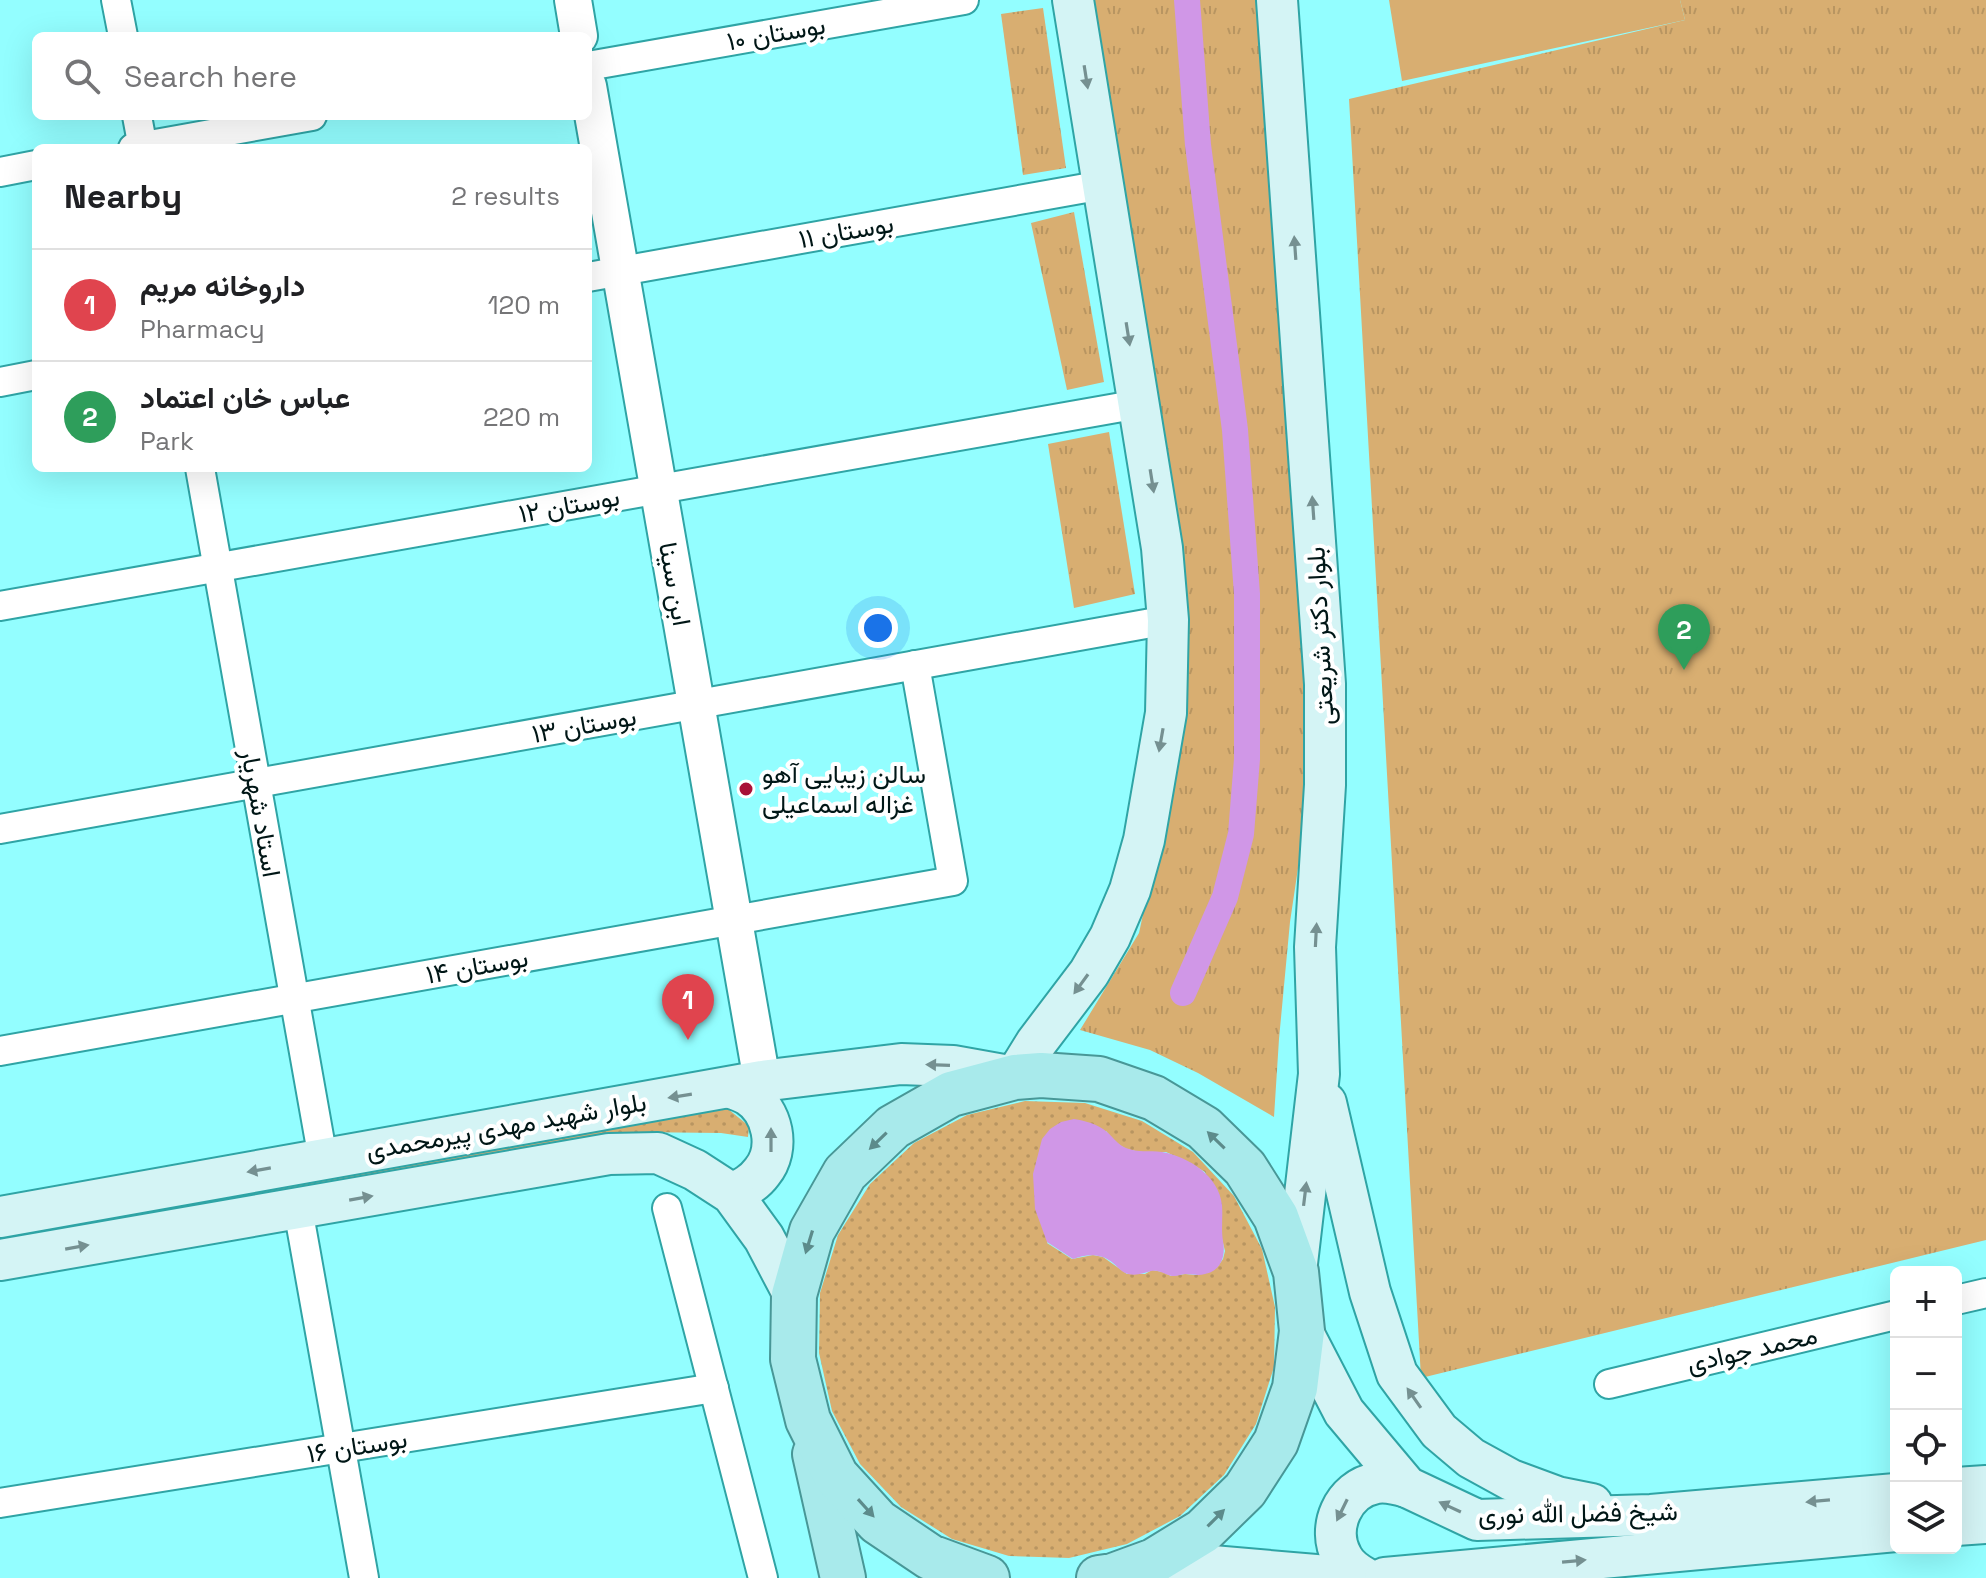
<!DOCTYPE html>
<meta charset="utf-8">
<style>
body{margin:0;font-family:"Space Grotesk",Vazirmatn,sans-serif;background:#f6f6f6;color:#202124}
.controls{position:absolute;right:24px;bottom:24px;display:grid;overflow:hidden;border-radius:12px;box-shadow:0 8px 32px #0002}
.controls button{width:72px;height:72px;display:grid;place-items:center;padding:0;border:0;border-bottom:2px solid #e0e0e0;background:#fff;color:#202124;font:40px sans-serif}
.you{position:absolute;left:878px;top:628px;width:28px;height:28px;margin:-20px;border:6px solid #fff;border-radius:50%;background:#1a73e8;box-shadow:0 0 0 12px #1a73e833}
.badge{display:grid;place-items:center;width:52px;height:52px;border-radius:50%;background:#a81037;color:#fff;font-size:26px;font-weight:700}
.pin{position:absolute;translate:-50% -66px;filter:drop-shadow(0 2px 4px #0008)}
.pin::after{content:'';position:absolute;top:42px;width:28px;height:24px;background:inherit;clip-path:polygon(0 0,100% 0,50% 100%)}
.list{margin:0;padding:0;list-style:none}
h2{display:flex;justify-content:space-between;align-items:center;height:104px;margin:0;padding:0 32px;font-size:34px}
h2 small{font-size:26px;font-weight:400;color:#757577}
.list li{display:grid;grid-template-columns:52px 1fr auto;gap:24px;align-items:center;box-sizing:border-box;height:112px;padding:0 32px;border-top:2px solid #e0e0e0}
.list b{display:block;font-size:30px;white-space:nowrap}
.list p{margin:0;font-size:26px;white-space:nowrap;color:#757577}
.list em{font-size:26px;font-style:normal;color:#757577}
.icon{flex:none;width:44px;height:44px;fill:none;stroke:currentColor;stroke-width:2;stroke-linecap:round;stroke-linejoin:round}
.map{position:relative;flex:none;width:1986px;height:1578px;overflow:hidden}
.search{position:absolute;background:#fff;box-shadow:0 8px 32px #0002;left:32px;top:32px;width:560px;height:88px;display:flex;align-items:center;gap:20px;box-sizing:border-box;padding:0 28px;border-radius:12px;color:#757577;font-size:30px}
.panel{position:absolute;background:#fff;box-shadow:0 8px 32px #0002;left:32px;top:144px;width:560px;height:328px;border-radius:12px}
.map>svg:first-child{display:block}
.grass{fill:url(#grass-dots);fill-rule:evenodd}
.park{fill:url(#park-tufts)}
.pitch{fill:#d8ae71}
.water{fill:#d097e7}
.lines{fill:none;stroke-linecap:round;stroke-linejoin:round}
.canal{stroke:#d097e7;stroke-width:26}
.minor-casing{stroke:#2fa4a5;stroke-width:32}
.tertiary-casing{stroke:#2fa4a5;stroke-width:40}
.secondary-casing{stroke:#2fa4a5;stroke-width:44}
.primary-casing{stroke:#489797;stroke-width:48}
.minor{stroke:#fff;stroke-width:28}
.tertiary{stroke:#fff;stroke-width:36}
.secondary{stroke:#d4f4f5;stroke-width:40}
.primary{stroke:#a8eaeb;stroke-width:44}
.oneway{fill:#759091}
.oneway2{fill:#5c8b8b}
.poi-dot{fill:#a81037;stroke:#fff;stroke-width:3}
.labels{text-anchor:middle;stroke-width:8;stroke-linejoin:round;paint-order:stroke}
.street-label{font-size:26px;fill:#001616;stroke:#fff}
.poi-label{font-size:26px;fill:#001616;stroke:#fff;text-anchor:start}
</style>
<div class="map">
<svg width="1986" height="1578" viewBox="0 0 1986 1578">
<defs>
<pattern id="grass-dots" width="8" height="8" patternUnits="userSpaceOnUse" patternTransform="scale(2)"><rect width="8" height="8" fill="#d8ae71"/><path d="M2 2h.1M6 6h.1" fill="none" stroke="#b89561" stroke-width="1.8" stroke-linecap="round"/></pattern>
<pattern id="park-tufts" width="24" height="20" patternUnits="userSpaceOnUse" patternTransform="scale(2)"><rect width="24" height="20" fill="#d8ae71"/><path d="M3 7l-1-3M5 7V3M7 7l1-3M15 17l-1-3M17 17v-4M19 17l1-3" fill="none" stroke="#b89561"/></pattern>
</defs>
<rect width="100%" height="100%" fill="#93feff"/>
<!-- grass -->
<g class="grass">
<path d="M1025,1101L1085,1103L1142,1121L1193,1152L1234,1196L1262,1249L1275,1307L1274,1367L1256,1424L1224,1475L1180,1516L1127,1544L1069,1558L1009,1556L952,1539L901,1507L860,1464L832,1411L819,1353L820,1293L838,1235L870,1184L914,1143L967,1115ZM1106,1131L1115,1142L1126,1149L1140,1152H1166L1190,1163L1205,1172L1222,1219L1220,1231L1225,1251L1223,1259L1218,1266L1196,1275L1185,1274L1171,1276L1163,1272L1152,1270L1145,1274H1127L1103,1257L1093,1255L1072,1259L1047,1243Z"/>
<path d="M728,1109L749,1126L748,1137L721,1133L632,1132L0,1241V1233Z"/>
</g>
<!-- park -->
<g class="park">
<path d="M1090,0H1261L1307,693L1308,801L1290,922L1279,1039L1274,1117L1198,1073L1150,1050L1080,1030L1139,933L1167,802Z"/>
<path d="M1680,0H1986V1240L1421,1378L1349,99L1685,20Z"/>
<path d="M1043,8L1066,168L1023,175L1001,14Z"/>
<path d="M1074,212L1104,382L1067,390L1031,223Z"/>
<path d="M1109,432L1135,594L1074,608L1048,444Z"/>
</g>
<!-- pitch -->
<path class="pitch" d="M1389,0H1680L1685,20L1402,81Z"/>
<!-- water -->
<path class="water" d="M1074,1119C1086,1121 1098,1124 1107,1132C1114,1138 1117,1144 1126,1148C1138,1153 1149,1150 1162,1152C1189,1157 1219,1176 1222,1205C1223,1218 1221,1229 1223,1241C1226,1256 1221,1271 1205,1274C1198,1276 1193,1274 1186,1274C1182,1274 1178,1276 1174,1276C1167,1276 1160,1269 1151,1271C1143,1273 1137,1276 1128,1274C1121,1272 1118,1267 1113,1263C1101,1253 1087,1254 1073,1259L1047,1242L1035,1209L1033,1174L1042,1139L1050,1129L1061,1122Z"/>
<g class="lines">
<!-- canal -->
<path class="canal" d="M1183,993L1225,897L1241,834L1247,759V594L1235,430L1198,145L1187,0"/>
<defs>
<g id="minor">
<path d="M116,0L123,36"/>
<path d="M588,66L964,0"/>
<path d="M137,116L143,148"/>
<path d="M133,148L312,116"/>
<path d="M0,172L36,165"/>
<path d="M588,277L1103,185"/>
<path d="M0,382L36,375"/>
<path d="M200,468L323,1159"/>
<path d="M0,606L1139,404"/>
<path d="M0,829L1168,620"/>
<path d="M0,1051L953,881L915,665"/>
<path d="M667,1208L763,1578"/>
<path d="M298,1209L364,1578"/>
<path d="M1956,1300L1986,1293"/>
<path d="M1609,1384L1896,1315"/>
<path d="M0,1503L714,1388"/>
</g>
<g id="tertiary">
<path d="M573,0L579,36"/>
<path d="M588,86L762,1081"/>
</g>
<g id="secondary">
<path d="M1277,0L1325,684V785L1315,947L1319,1074L1296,1272"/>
<path d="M731,1088C737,1090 743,1092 748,1095C773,1111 781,1149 762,1172C754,1183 744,1188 732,1194"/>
<path d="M1326,1103L1370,1292L1397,1374L1439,1431L1471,1458L1511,1480L1557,1497L1592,1504"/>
<path d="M0,1217L762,1081L901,1064L953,1066L1015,1077L1036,1043L1089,973L1110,937L1130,890L1144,840L1166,713L1168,620L1162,548L1073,0"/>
<path d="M0,1260L609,1154L658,1153L695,1170L732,1194L764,1238L794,1295"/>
<path d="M1302,1331L1344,1412L1407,1487L1477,1520L1651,1515L1896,1494"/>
<path d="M1956,1488L1986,1486"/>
<path d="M1956,1525L1986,1523"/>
<path d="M1154,1561L1351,1578"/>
<path d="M1365,1578C1356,1573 1347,1567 1342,1557C1326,1528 1343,1489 1376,1483C1387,1481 1397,1484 1407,1487"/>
<path d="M1385,1578L1896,1531"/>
</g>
<g id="primary">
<path d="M815,1454L843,1578"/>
<path d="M987,1578L930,1557L878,1522L836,1476L808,1420L793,1359L794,1295L812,1231L845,1173L893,1127L951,1094L1015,1077L1041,1075L1099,1079L1154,1098L1204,1128L1245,1168L1276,1217L1296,1272L1302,1331L1295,1388L1276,1442L1245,1490L1203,1531L1154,1561L1113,1576L1099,1578"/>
</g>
</defs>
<!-- minor casing -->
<use href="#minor" class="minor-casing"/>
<!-- tertiary casing -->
<use href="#tertiary" class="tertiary-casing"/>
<!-- secondary casing -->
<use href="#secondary" class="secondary-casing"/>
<!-- primary casing -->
<use href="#primary" class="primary-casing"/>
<!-- minor -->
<use href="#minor" class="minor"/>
<!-- tertiary -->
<use href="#tertiary" class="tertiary"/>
<!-- secondary -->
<use href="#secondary" class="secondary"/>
<!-- primary -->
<use href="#primary" class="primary"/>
</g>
<!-- one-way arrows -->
<defs><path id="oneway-solid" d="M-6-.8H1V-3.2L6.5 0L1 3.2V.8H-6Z" transform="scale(2)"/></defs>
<g class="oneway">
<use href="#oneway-solid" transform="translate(1086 77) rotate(81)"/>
<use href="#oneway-solid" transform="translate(1295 248) rotate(-94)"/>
<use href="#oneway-solid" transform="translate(1128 334) rotate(81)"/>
<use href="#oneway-solid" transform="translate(1152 481) rotate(81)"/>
<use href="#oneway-solid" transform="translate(1313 508) rotate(-94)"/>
<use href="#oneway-solid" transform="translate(1161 740) rotate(100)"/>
<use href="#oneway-solid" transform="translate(1316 935) rotate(-87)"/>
<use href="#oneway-solid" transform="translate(1081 984) rotate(126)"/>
<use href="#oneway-solid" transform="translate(938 1065) rotate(-178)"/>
<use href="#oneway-solid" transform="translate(680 1096) rotate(171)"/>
<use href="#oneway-solid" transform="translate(771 1140) rotate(-90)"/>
<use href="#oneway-solid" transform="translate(259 1170) rotate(170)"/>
<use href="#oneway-solid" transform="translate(1305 1194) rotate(-83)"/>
<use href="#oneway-solid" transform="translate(361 1198) rotate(-10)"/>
<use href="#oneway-solid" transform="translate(77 1247) rotate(-10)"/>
<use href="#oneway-solid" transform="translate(1414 1398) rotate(-125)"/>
<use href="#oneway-solid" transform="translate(1818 1501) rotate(175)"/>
<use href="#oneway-solid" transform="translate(1450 1507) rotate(-155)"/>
<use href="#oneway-solid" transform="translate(1342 1510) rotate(116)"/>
<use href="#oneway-solid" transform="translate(1574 1561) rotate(-5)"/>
</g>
<g class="oneway2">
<use href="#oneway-solid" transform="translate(1216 1140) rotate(-136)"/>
<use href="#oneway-solid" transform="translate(878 1141) rotate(136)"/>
<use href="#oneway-solid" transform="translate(809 1242) rotate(107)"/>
<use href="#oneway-solid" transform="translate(866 1508) rotate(48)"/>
<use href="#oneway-solid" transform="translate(1216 1518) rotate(-45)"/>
</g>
<!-- markers -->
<circle class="poi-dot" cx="746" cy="789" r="8"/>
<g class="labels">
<!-- street labels -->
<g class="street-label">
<text transform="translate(776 33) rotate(-10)" y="9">بوستان ۱۰</text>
<text transform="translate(846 231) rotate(-10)" y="9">بوستان ۱۱</text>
<text transform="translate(569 505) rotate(-10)" y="9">بوستان ۱۲</text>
<text transform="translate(675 584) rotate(80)" y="9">ابن سینا</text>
<text transform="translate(1320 636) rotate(-93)" y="9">بلوار دکتر شریعتی</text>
<text transform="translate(584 725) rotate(-10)" y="9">بوستان ۱۳</text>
<text transform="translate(261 813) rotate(80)" y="9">استاد شهریار</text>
<text transform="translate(477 966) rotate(-10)" y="9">بوستان ۱۴</text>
<text transform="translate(506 1126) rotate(-10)" y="9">بلوار شهید مهدی پیرمحمدی</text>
<text transform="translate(1752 1349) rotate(-13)" y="9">محمد جوادی</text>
<text transform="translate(357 1446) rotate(-9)" y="9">بوستان ۱۶</text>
<text transform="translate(1578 1513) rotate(-1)" y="9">شیخ فضل الله نوری</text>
</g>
<!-- poi labels -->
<g class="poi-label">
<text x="762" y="783">سالن زیبایی آهو<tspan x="762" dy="30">غزاله اسماعیلی</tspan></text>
</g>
</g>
</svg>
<div class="controls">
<button>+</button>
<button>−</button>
<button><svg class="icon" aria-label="locate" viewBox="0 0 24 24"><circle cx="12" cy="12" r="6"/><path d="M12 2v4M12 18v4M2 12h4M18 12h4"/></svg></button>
<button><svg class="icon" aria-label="layers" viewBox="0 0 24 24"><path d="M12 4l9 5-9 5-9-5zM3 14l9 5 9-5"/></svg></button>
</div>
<div class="you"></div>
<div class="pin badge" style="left:688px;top:1040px;background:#e0444e">1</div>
<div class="pin badge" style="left:1684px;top:670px;background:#2e9e5b">2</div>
<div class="search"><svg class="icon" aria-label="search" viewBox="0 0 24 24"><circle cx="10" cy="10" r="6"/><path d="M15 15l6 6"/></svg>Search here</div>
<section class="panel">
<h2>Nearby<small>2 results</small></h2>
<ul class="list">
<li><span class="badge" style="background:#e0444e">1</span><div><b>داروخانه مریم</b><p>Pharmacy</p></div><em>120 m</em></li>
<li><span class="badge" style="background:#2e9e5b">2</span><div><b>عباس خان اعتماد</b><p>Park</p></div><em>220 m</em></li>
</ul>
</section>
</div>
